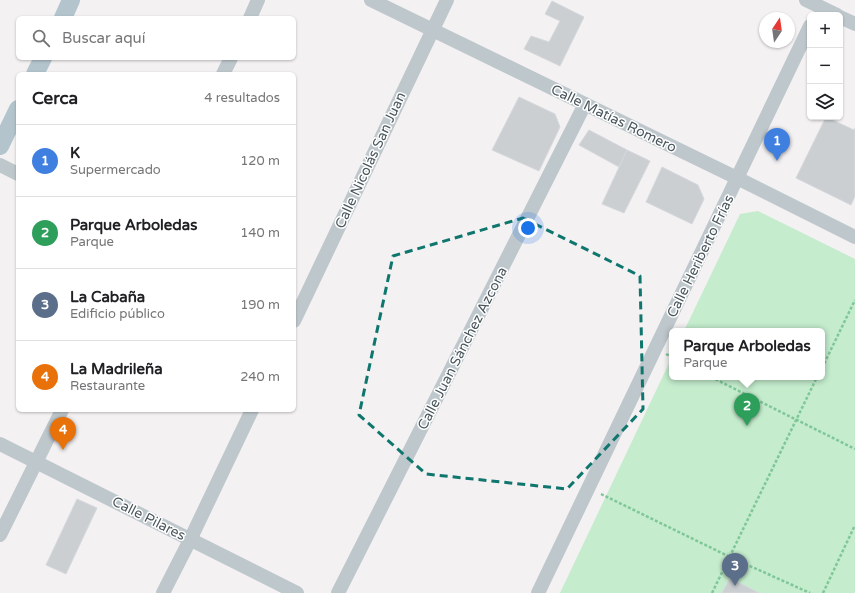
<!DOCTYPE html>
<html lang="es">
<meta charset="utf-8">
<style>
body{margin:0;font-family:"Varela Round",sans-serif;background:#f2f2f2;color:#202124}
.controls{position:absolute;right:12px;top:12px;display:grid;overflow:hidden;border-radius:6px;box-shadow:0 1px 3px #0004}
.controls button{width:36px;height:36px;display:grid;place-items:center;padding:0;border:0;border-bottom:1px solid #e0e0e0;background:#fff;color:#202124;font:20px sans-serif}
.compass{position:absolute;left:759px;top:12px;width:36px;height:36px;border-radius:50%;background:#fff;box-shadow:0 1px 3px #0004;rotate:13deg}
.you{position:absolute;left:528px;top:228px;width:14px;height:14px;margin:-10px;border:3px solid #fff;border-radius:50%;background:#1a73e8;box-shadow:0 0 0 6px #1a73e833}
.badge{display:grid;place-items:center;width:26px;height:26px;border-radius:50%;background:#2a90d4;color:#fff;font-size:13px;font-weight:700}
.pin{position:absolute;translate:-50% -33px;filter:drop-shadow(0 1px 2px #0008)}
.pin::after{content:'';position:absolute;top:21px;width:14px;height:12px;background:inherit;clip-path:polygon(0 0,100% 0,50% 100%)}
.popup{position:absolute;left:669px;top:328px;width:156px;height:52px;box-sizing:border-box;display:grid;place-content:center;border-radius:6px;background:#fff;filter:drop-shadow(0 1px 3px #0005);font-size:13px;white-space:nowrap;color:#757577}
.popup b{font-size:15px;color:#202124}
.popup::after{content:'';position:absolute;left:50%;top:100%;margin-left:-8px;border:8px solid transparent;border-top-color:#fff}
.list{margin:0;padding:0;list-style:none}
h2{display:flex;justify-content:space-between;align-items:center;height:52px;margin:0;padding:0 16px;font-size:17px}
h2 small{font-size:13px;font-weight:400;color:#757577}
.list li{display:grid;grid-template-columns:26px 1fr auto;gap:12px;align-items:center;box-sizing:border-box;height:72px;padding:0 16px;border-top:1px solid #e0e0e0}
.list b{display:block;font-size:15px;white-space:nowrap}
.list p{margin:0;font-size:13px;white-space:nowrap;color:#757577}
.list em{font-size:13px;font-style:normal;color:#757577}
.icon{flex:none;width:22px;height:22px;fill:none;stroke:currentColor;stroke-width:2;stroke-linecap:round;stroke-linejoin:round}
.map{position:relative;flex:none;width:855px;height:593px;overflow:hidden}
.search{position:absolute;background:#fff;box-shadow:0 1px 3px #0004;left:16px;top:16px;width:280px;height:44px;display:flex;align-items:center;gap:10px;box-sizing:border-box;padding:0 14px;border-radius:6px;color:#757577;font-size:15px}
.panel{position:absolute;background:#fff;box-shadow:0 1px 3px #0004;left:16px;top:72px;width:280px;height:340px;border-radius:6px}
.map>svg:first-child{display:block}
.green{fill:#c4eccd}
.building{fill:#cbcfd2;stroke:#d6d8dc}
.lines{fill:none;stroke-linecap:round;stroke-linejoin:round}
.path{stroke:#7fc798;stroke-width:2.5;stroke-dasharray:3 2;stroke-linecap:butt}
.minor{stroke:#bec7cc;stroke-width:14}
.major{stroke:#b4c4cd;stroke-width:18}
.marked{fill:none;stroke:#0f766e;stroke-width:3;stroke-dasharray:8 5;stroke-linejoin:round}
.labels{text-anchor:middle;stroke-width:3;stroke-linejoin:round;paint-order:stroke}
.street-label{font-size:14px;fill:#4a575d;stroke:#fff}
</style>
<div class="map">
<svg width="855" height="593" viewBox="0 0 855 593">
<rect width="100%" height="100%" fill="#f3f1f2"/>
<!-- green -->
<path class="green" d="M758,211L855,259V593H560L672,357V377H822V331H684L740,214Z"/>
<!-- building -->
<g class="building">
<path d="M552,1L584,17L560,66L524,49L531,36L549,42L560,21L545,14Z"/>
<path d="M519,97L555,114L560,127L539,171L492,150Z"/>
<path d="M826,117L854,130L855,128V196L851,205L796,178Z"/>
<path d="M589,130L627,150L619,167L579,145Z"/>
<path d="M627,150L650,161L624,213L602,204Z"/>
<path d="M662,167L698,185L704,199L692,224L646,202Z"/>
<path d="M77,499L97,508L66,574L46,565Z"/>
<path d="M730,578L759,593H722Z"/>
</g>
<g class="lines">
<!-- path -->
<g class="path">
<path d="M666,354L672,357"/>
<path d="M822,368L855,300"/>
<path d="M711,377L855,449"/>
<path d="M601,494L730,557L810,593"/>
<path d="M712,593L817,377"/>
<path d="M823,593L855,525"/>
</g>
<!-- minor -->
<g class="minor">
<path d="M371,0L737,178L855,237"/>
<path d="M806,0L837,15"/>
<path d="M840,17L855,24"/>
<path d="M250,18L258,0"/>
<path d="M223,74L231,58"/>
<path d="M0,165L18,174"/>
<path d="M294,321L447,0"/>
<path d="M0,444L297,593"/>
<path d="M0,535L62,410"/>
<path d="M163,593L190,540L252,410"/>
<path d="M338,593L585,104"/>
<path d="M538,593L810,26"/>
</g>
<!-- major -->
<g class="major">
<path d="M63,18L71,0"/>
<path d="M35,74L43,58"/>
<path d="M0,146L18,109"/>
</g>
</g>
<!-- marked area -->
<path class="marked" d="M523,218L640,276L643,409L567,489L426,474L359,415L393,256Z"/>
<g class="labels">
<!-- street labels -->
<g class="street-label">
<text transform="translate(614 118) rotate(26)" y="5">Calle Matías Romero</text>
<text transform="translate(370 160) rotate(-65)" y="5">Calle Nicolás San Juan</text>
<text transform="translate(700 256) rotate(-64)" y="5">Calle Heriberto Frías</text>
<text transform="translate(462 348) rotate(-63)" y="5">Calle Juan Sánchez Azcona</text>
<text transform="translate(149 518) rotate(27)" y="5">Calle Pilares</text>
</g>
</g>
</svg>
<div class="controls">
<button>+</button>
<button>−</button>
<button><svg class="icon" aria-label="layers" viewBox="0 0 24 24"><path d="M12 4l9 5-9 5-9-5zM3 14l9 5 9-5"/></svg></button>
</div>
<svg class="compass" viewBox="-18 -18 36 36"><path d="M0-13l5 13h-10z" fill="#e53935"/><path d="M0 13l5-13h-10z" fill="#757577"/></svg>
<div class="you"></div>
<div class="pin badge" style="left:777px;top:161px;background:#3f7fe0">1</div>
<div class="pin badge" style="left:747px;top:426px;background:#2e9e5b">2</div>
<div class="popup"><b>Parque Arboledas</b>Parque</div>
<div class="pin badge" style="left:735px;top:586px;background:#5c6f8a">3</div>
<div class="pin badge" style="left:63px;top:450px;background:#e8710a">4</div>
<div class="search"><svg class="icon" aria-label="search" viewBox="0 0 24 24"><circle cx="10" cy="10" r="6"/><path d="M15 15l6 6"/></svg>Buscar aquí</div>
<section class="panel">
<h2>Cerca<small>4 resultados</small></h2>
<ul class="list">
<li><span class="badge" style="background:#3f7fe0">1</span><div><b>K</b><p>Supermercado</p></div><em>120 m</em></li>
<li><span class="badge" style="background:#2e9e5b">2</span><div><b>Parque Arboledas</b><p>Parque</p></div><em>140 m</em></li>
<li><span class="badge" style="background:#5c6f8a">3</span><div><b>La Cabaña</b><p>Edificio público</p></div><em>190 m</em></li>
<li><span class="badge" style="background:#e8710a">4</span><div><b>La Madrileña</b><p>Restaurante</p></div><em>240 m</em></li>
</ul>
</section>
</div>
